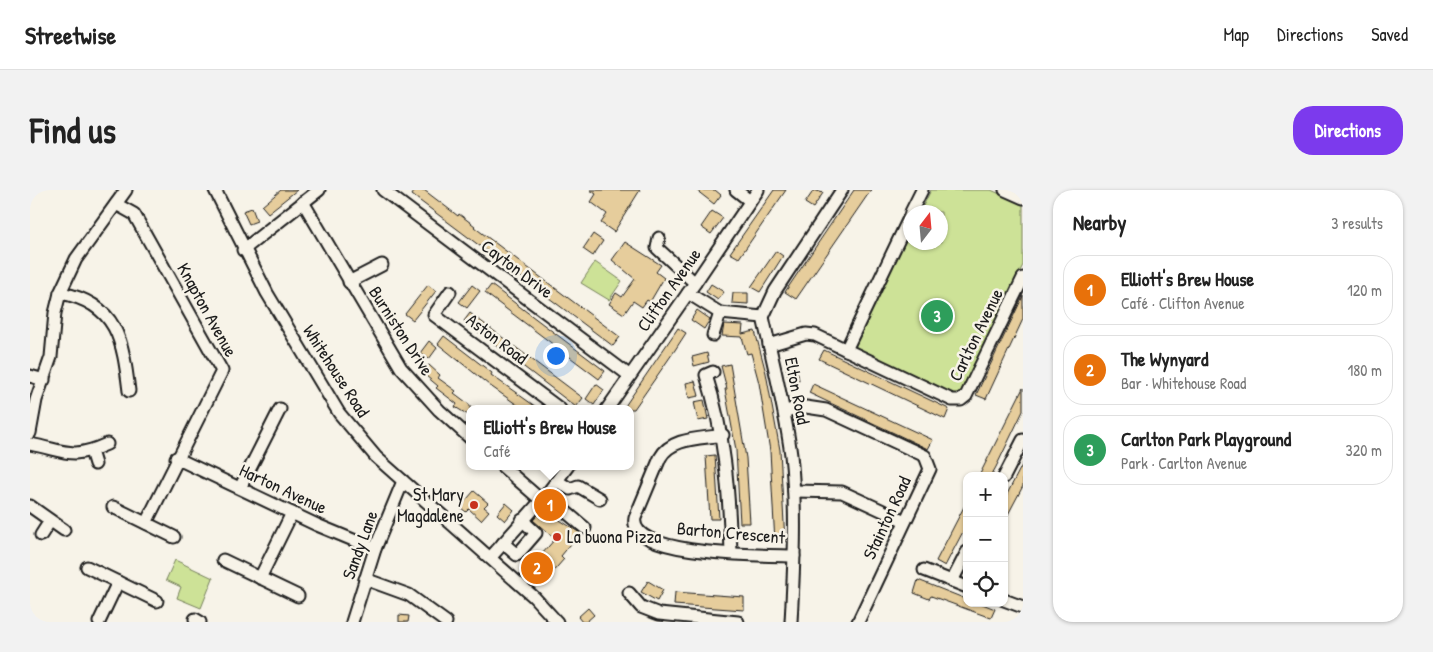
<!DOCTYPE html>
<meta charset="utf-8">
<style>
body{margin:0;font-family:"Patrick Hand",sans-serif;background:#f2f2f2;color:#222}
.controls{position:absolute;right:15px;bottom:15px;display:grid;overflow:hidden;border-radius:10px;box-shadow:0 1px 4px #0004}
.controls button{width:45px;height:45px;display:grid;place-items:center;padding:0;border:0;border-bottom:1px solid #e0e0e0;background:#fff;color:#222;font:25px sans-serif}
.compass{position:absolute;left:873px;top:15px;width:45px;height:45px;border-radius:50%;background:#fff;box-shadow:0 1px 4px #0004;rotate:16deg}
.you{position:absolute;left:525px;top:165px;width:18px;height:18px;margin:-12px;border:4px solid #fff;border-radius:50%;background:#1a73e8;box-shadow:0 0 0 8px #1a73e833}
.badge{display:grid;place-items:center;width:32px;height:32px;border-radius:50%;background:#7c3aed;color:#fff;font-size:16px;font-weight:700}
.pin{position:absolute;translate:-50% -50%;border:2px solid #fff;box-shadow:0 1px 5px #0006}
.popup{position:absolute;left:436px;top:215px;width:168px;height:65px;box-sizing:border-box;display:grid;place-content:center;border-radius:10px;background:#fff;filter:drop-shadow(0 1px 4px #0005);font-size:16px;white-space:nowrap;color:#767676}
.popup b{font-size:19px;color:#222}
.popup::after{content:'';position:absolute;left:50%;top:100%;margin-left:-10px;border:10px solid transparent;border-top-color:#fff}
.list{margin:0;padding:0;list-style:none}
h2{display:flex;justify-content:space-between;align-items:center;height:65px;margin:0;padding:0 20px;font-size:21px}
h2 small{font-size:16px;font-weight:400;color:#767676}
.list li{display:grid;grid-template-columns:32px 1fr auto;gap:15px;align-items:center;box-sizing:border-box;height:70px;margin:0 10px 10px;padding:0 10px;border:1px solid #e0e0e0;border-radius:20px}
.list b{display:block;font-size:19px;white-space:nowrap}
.list p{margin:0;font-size:16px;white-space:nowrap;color:#767676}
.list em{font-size:16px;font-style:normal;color:#767676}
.icon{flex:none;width:28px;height:28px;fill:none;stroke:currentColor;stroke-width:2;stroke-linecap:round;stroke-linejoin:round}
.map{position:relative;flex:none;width:993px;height:432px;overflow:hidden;border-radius:20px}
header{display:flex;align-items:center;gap:30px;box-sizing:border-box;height:70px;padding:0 25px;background:#fff;border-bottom:1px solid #e0e0e0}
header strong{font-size:24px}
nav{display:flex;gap:28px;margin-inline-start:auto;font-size:18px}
.intro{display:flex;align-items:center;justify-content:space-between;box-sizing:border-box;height:120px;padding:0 30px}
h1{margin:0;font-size:35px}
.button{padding:12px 22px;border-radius:20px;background:#7c3aed;color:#fff;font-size:18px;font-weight:700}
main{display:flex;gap:30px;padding:0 30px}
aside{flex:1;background:#fff;border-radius:20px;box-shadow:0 1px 4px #0004}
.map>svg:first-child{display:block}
.green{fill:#cde297;stroke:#747f5a}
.building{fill:#e6cd9c;stroke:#1c1c1c}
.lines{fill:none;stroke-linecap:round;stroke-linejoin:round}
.minor-casing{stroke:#1c1c1c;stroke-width:15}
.minor{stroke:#f7f3e8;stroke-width:11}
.poi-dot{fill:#c8321e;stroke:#f7f3e8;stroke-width:2}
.labels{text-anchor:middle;stroke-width:5;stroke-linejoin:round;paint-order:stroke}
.street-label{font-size:18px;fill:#1c1c1c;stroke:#f7f3e8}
.poi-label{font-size:18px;fill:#1c1c1c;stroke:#f7f3e8;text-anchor:end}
</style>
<header>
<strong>Streetwise</strong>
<nav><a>Map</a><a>Directions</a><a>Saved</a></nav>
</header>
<div class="intro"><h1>Find us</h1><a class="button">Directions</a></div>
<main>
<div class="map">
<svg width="993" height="432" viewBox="0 0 993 432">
<rect width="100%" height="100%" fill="#f7f3e8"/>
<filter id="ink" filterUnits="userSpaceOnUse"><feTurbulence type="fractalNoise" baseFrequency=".02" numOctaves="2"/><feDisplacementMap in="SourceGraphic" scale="10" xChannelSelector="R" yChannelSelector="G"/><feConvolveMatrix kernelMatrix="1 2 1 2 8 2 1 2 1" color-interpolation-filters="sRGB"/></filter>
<g filter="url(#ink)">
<!-- green -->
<g class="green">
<path d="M901,0H961L993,14V75L928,207L822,158L880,41L881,52H911V22H890Z"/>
<path d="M565,72L592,91L579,110L551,93Z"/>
<path d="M145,370L183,388L171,418L147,408L151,397L136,390Z"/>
</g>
<!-- building -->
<g class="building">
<path d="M251,0H267L238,23L232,16Z"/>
<path d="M385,0H394L428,26L429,24L445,36L444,37L590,147L583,156L382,5Z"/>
<path d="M560,0H610L584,42L571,33L577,24L561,12L566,4Z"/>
<path d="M666,0H685L691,5L684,14Z"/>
<path d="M744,0H756L709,68L700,63Z"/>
<path d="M784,0L793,3L783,18L775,13Z"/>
<path d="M824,0H841L766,109L755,102Z"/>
<path d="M222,18L227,31L219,34L213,21Z"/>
<path d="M682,21L693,28L681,44L671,37Z"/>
<path d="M563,44L573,51L563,66L553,59Z"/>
<path d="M595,52L631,75L626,82L634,88L620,112L617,110L612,117L603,111L594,124L579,114L586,103L592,107L605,89L582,70Z"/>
<path d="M746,61L753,66L730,102L721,97Z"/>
<path d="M681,94L694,102L688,110L676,102Z"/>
<path d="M398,95L406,101L383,130L375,124Z"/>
<path d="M442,95L450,101L437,118L429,112Z"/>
<path d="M461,95L575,181L569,189L455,103Z"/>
<path d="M703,103H718V114L702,113Z"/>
<path d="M993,106V129L956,209L946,205Z"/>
<path d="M667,120L680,129L674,139L661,130Z"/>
<path d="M440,123L553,208L546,217L434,131Z"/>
<path d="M694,134L713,135L712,144L725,141L736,183L750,260L755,352L745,353L740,261L729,193L721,163L717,164L712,147L692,146Z"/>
<path d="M648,138L656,143L645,160L604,219H593Z"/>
<path d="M414,146L462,183L461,185L509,219H493L459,195L408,154Z"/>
<path d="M399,151L407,158L399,169L390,163Z"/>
<path d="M794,160L919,219L915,229L789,169Z"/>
<path d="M677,163L679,172L664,176L662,167Z"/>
<path d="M700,174L716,268L720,333H710L706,260L695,199H697L691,176Z"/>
<path d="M399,175L410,185L408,188L426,201L424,203L440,215V226L425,217L427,214L406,198L408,196L390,181Z"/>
<path d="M766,175L769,190L760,192L756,177Z"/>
<path d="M665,191L669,206L659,208L656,193Z"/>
<path d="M566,194L574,200L564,215L556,209Z"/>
<path d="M783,194L903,250L898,259L779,203Z"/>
<path d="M993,198V221L966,277L961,286H949Z"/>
<path d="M674,210L678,229L668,231L664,212Z"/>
<path d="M685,265L689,329H680L676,266Z"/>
<path d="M993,273V296L974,332V310Z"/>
<path d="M444,301L458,313L454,317L459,321L451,330L439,319L436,322L430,317Z"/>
<path d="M937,311V334L915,376L906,371Z"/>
<path d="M476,313L484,320L475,331L467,324Z"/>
<path d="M517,315L527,324L525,327L550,343L531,366L534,369L514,392L499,379L525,349L503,330Z"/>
<path d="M888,390L936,409L935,413H950L965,419L961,428L901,406L899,409L884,403Z"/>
<path d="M618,391L633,400L627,411L611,402Z"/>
<path d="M645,402L714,407V420L644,415Z"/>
<path d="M558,418L564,425L556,432H552L548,427Z"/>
<path d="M369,425L379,426L378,432H369Z"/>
</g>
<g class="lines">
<defs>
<g id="minor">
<path d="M185,0L237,103L309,223L346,267L504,407L527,432"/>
<path d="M353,0L600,186"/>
<path d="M706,0L720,11"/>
<path d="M975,0L993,8"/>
<path d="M273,12L371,178L409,220L440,248"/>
<path d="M86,14L104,24L192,181L116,333"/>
<path d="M881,22L892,0"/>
<path d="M629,48L627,58L665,93"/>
<path d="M213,60L289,0"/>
<path d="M319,92L352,75"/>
<path d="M420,102L404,125L530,219"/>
<path d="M30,103C88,113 93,152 99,201"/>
<path d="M658,103L690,123L733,127"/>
<path d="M683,145L690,123"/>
<path d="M739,155L776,144L785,145L922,210H931L936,206L993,88"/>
<path d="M816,160L881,24"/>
<path d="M683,182L676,185C695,244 699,302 701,363"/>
<path d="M0,186L14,190"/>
<path d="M577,219L665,93L728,0"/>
<path d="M754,221L776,217L796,220L895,266L900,279L828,432"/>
<path d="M0,243L6,210L21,167L25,123L30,103L46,69L96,0"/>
<path d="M693,245C672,249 641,247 630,268L605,328C597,367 739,365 764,366"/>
<path d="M0,254C36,261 41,270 77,254"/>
<path d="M61,261L65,274"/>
<path d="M146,268L287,335L345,359"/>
<path d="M472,276L511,310"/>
<path d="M974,287L993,250"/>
<path d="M527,291L540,299L548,296L570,309"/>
<path d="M210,298L250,219"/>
<path d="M764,301L812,302L875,331"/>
<path d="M516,305L555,338"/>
<path d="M0,316L34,340"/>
<path d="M83,317L144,347"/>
<path d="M11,345L20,331"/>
<path d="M473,353L487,365L506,343L492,330"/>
<path d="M460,368L516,305L538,276"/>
<path d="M193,370L268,406"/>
<path d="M57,377L127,411"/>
<path d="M894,380L937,397"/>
<path d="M230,388L262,323"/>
<path d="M335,389L379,405L416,432"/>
<path d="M922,391L937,362"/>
<path d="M599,403L611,417L629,424L708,432"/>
<path d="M974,410L993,417"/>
<path d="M165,429L170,432"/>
<path d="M69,432L88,392"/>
<path d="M322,432L345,359L373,291"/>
<path d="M761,432C764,376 767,320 761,265C755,218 743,173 733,127L745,101L812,0"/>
</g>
</defs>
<!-- minor casing -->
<use href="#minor" class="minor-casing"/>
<!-- minor -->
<use href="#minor" class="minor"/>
</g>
</g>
<!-- markers -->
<g class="poi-dot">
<circle cx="444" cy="315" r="5"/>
<circle cx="527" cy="347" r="5"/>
</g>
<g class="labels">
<!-- street labels -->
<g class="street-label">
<text transform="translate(487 79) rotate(37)" y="6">Cayton Drive</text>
<text transform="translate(639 100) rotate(-55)" y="6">Clifton Avenue</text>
<text transform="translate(177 120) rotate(61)" y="6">Knapton Avenue</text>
<text transform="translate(371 141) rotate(57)" y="6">Burniston Drive</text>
<text transform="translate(946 145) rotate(-64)" y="6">Carlton Avenue</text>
<text transform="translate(467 149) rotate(37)" y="6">Aston Road</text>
<text transform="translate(306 181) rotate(57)" y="6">Whitehouse Road</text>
<text transform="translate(767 201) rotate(79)" y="6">Elton Road</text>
<text transform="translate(253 299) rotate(25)" y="6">Harton Avenue</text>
<text transform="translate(857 328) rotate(-65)" y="6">Stainton Road</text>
<text transform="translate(701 343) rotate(5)" y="6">Barton Crescent</text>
<text transform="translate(330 355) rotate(-70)" y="6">Sandy Lane</text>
</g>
<!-- poi labels -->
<g class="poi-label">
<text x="434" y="311">St Mary<tspan x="434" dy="21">Magdalene</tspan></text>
<text x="537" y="353" text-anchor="start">La buona Pizza</text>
</g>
</g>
</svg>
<div class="controls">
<button>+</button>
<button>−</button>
<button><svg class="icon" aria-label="locate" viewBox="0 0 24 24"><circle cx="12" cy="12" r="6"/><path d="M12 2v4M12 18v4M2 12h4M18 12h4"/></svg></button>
</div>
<svg class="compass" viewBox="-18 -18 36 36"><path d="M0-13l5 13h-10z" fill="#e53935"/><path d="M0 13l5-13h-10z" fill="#767676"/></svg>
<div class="you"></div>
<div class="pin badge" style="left:520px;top:315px;background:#e8710a">1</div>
<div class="popup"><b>Elliott's Brew House</b>Café</div>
<div class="pin badge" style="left:507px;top:378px;background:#e8710a">2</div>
<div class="pin badge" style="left:907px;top:126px;background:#2e9e5b">3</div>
</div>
<aside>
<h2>Nearby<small>3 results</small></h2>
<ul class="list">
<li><span class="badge" style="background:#e8710a">1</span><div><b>Elliott's Brew House</b><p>Café · Clifton Avenue</p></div><em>120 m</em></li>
<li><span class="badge" style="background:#e8710a">2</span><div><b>The Wynyard</b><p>Bar · Whitehouse Road</p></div><em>180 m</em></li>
<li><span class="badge" style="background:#2e9e5b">3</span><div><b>Carlton Park Playground</b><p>Park · Carlton Avenue</p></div><em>320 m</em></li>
</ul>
</aside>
</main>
